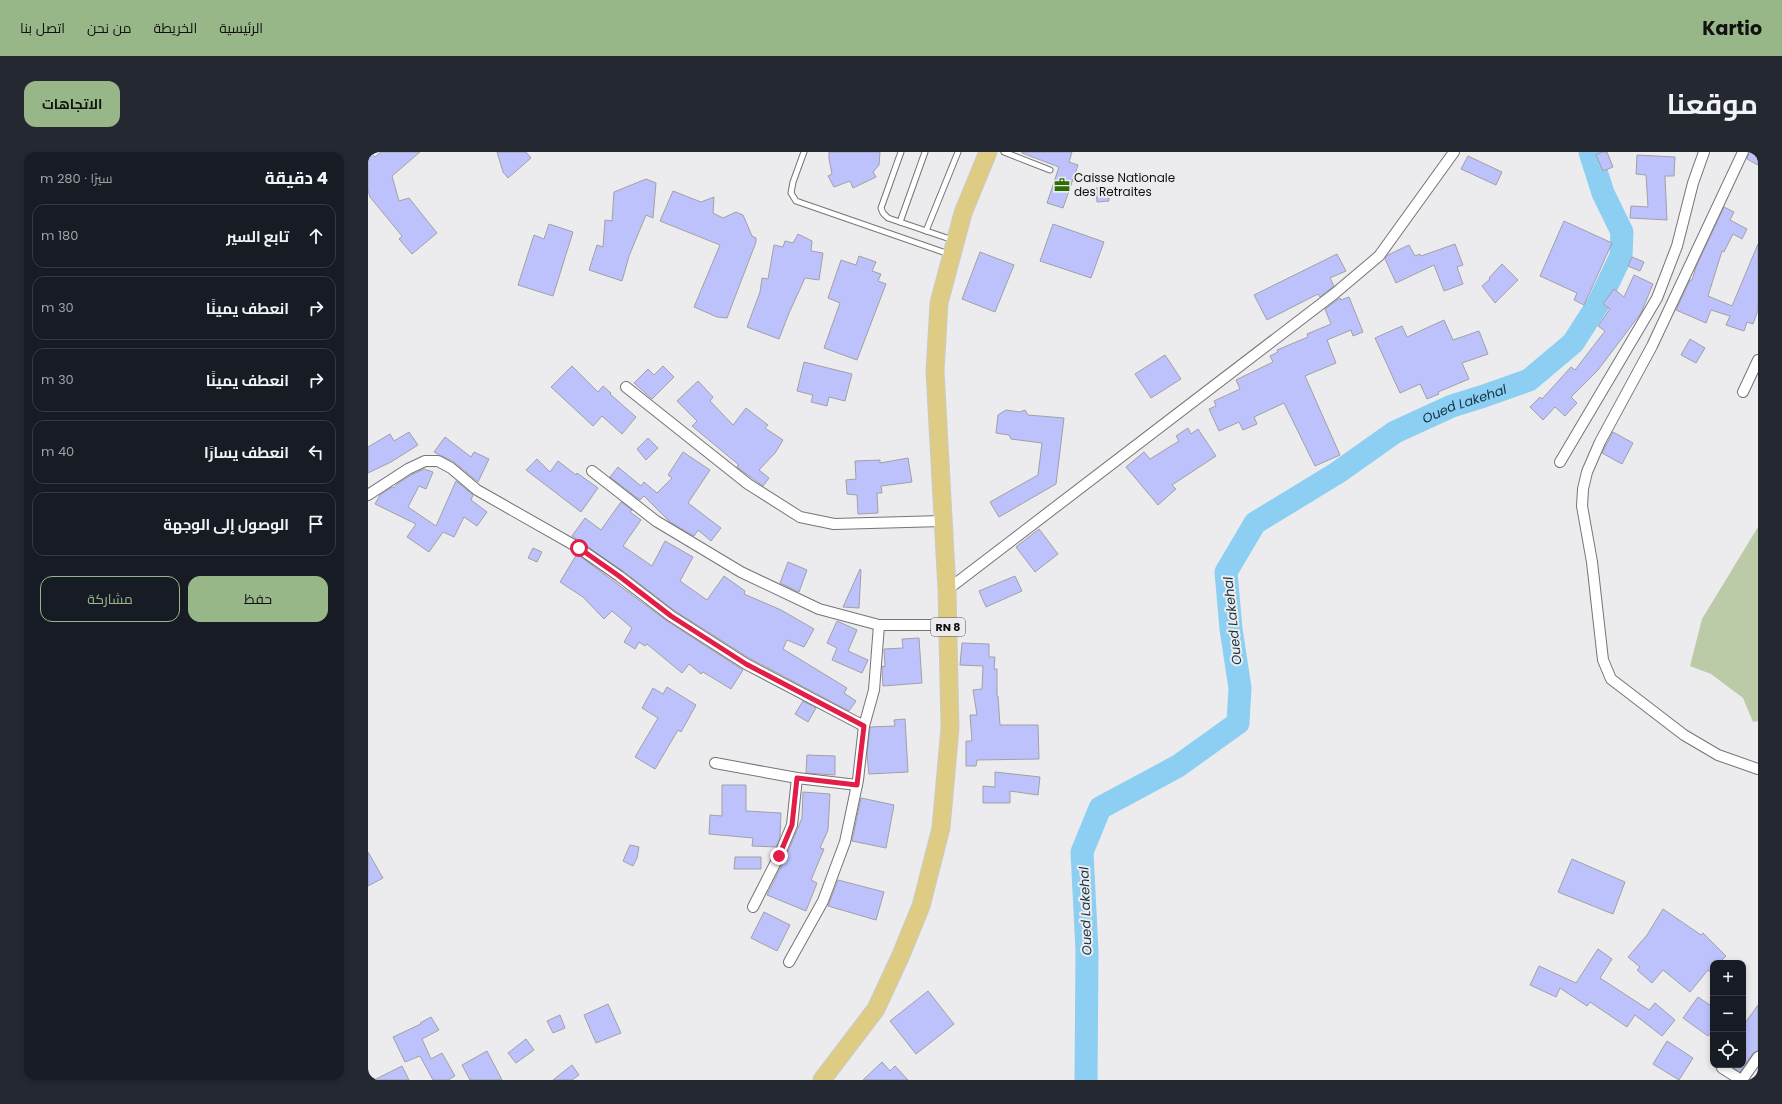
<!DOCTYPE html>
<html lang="ar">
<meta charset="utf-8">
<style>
body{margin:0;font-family:Poppins,Cairo,sans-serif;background:#242831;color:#f1f3f6;direction:rtl}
.controls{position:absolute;right:12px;bottom:12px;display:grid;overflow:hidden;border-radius:8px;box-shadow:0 2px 6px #0003}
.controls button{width:36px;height:36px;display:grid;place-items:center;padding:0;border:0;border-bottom:1px solid #363941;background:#171b24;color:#f1f3f6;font:20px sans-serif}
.stop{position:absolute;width:12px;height:12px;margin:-9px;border:3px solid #e11d48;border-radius:50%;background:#fff}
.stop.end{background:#e11d48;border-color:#fff;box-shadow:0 1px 4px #0008}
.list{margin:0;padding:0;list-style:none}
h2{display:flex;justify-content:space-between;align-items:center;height:52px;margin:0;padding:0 16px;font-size:17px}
h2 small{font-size:13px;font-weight:400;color:#9ea1a6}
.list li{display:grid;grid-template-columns:26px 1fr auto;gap:12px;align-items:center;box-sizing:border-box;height:64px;margin:0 8px 8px;padding:0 8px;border:1px solid #363941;border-radius:12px}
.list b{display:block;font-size:15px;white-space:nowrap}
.list em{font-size:13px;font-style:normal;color:#9ea1a6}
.actions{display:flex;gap:8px;padding:12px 16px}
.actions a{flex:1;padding:9px 0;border:1px solid #98b789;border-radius:12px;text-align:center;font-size:14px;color:#98b789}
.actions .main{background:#98b789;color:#111}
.icon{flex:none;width:22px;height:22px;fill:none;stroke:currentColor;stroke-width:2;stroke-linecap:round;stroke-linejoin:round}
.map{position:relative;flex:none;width:1390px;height:928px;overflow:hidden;direction:ltr;border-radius:12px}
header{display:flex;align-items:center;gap:24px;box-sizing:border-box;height:56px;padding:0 20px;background:#98b789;color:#111}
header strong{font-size:19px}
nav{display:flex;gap:22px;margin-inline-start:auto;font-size:14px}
.intro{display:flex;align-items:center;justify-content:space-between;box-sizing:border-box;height:96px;padding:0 24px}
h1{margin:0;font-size:28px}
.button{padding:10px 18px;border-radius:12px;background:#98b789;color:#111;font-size:14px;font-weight:700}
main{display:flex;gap:24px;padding:0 24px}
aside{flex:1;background:#171b24;border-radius:12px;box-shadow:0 2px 6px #0003}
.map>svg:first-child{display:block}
.green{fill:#bccba7}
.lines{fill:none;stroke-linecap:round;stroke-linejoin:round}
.river{stroke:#8ccff2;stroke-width:23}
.building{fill:#bdc2fd;stroke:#a1a1a3}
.service-casing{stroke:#757577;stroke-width:7}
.minor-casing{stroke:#757577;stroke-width:12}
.trunk-casing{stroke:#cacacb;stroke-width:19}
.service{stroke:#fff;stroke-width:5}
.minor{stroke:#fff;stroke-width:10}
.trunk{stroke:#dfcc84;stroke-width:17}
.route{stroke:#e11d48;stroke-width:5}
.labels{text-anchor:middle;stroke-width:4;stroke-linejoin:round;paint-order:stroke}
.shield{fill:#ececee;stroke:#525253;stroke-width:1}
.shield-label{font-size:11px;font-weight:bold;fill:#101011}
.poi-label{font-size:12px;fill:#101011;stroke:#ececee;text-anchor:start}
.water-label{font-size:13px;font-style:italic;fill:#133241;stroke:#ececee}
</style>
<header>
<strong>Kartio</strong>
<nav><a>الرئيسية</a><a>الخريطة</a><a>من نحن</a><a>اتصل بنا</a></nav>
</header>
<div class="intro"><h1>موقعنا</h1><a class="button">الاتجاهات</a></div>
<main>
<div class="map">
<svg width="1390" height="928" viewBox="0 0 1390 928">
<rect width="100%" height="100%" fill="#ececee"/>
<!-- green -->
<path class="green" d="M1390,375V569L1385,570L1375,546L1343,522L1322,514L1334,467Z"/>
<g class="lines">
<!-- river -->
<path class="river" id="s1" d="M718,928L719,799L714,700L732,656L810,614L870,571L872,536L863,477L858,420L887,371L969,321L1027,280L1084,254L1116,244L1161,228L1205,191L1230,152L1253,104L1254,80L1235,41L1222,0"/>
</g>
<!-- building -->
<g class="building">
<path d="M0,0H2L7,5L13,0H52L24,24L31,49L41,46L69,81L44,102L31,87L34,84L2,45L0,38Z"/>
<path d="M129,0H158L163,6L140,26L135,20Z"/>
<path d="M461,0H512L511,13L505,20L508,25L485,36L482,29L466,35L460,24L464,22L461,7Z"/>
<path d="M654,0H704L701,10L710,13L695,56L679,51L691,15L654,1Z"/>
<path d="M1234,0H1239L1245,15L1235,19L1228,3Z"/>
<path d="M1381,0H1390V13L1379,7Z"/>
<path d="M1269,3L1307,5L1306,24H1297L1299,68L1262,66L1263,54L1280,55L1278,23L1268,22Z"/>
<path d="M1100,4L1134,20L1128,33L1093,17Z"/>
<path d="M278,27L288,31L285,66L278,63L261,104L254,129L221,118L229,93L235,95L237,68L244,69L246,40Z"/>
<path d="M728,36H741V49L729,50Z"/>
<path d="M305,39L333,50L346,45L345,61L355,66L368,60L375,63L384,84L388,86V90L359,166L349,165L326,155L352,93L292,69Z"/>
<path d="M1356,55L1366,60L1362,68L1379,77L1374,87L1365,82L1356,100L1354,99L1340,144L1364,154L1390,92V158L1385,172L1379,170L1376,179L1358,173L1362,164L1343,158L1338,171L1308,158L1322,128H1324L1328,115Z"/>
<path d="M1196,69L1244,91L1216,153L1206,148L1209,141L1172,124Z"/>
<path d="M181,72L205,80L185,144L150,133L166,83L176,87Z"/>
<path d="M685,72L736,90L723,126L672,109Z"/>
<path d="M430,82L444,89L443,99L455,101L451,128L437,126L421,161L411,187L379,175L392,140L394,126L400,127L406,93L415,95L417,89L425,91Z"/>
<path d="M1087,92L1095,113L1089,115L1095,132L1076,139L1066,113L1028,131L1017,107L1020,103L1041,93L1047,104L1052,102L1053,104Z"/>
<path d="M612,100L646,113L627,160L594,147Z"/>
<path d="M969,102L978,119L962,126L966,134L952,145L950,142L899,168L886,143Z"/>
<path d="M491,104L508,110L504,119L513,122L510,129L518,132L489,208L456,196L472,151L460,146L473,108L488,113Z"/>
<path d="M1264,105L1276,110L1272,119L1260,114Z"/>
<path d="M1134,112L1150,128L1127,151L1114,134L1122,127L1121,126Z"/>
<path d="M1266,123L1285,132L1273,161L1230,218L1203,245L1209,251L1197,264L1187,255L1175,268L1162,255L1172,245L1174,247L1203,215L1207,218L1237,179L1230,174L1242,157L1235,152L1246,137L1256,145Z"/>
<path d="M981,145L995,180L985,184L983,178L959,188L968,211L937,224L972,303L947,314L916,251L886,265L889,272L875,278L871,270L851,279L841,257L848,254L846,249L872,237L868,228L905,210L902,204L910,200L909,198L940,185L939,182L963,172L957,157L972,146L973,148Z"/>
<path d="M1076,168L1085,188L1111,179L1120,202L1094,211L1101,227L1070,240L1071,242L1059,247L1052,232L1032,241L1007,186L1034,174L1039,185Z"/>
<path d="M1322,187L1337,196L1328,211L1313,203Z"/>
<path d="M797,203L813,227L783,246L767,222Z"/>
<path d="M436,210L484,222L477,249L461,245L459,254L443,250L445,243L429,239Z"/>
<path d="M204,214L230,240L235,234L243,241L242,242L268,265L254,282L234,264L225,274L183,235Z"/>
<path d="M295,214L306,225L284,247L266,231L280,217L286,223Z"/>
<path d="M330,229L345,245L342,249L365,273L378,256L400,273L397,276L415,288L407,301L391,318L401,326L395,334L370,316L369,314L371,313L324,274L329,269L309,249Z"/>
<path d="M638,258L652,260L657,258L660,263L696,266L688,332L631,365L622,350L670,323L674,291L643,287L641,283L628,281L630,263Z"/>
<path d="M820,276L823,282L830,277L848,304L804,333L808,337L790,353L758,315L776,300L782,307L811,289L808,284Z"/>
<path d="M41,280L50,293L23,310L0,321V295L22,282L26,289Z"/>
<path d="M1245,280L1265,291L1254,312L1234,301Z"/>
<path d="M77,285L103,305L106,300L121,307L110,330L86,310L66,300Z"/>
<path d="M280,286L290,296L278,308L269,297Z"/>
<path d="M315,300L342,318L320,351L353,376L343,389L330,378L326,384L302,370L276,344L272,348L242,325L250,315L273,334L276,330L289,341L304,326L300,323Z"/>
<path d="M540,306L544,330L513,334L514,341H509L510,361L490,362L489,343L479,342L478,328L488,327L487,309L512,308V311Z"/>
<path d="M169,307L182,320L190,309L208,323L209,321L230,336L213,360L158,318Z"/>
<path d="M56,317L65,320L58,337L51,334L40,355L68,374L88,329L105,343L103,348L119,360L109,374L96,365L86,385L75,380L61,400L39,385L48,372L7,352L12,343L24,335L26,336L29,332L43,323Z"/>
<path d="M253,350L264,358L262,360L273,368L255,394L284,414L297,389L325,405L312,429L339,448L356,424L377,439L376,442L413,458L446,477L436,495L419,488L415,497L479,536L476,541L488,549L481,559L381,506L307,459L255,419L204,384L217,366L233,378Z"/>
<path d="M671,377L690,402L667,420L648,395Z"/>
<path d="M165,396L174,400L169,410L160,406Z"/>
<path d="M209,402L299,469L375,518L363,537L335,520L333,522L321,512L314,521L279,492L277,494L271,490L267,497L256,490L264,476L244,459L236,467L215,445L192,430Z"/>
<path d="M420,410L439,418L431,440L412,431Z"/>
<path d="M492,417L493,418L491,456L475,455Z"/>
<path d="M647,424L654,439L618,455L611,439Z"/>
<path d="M469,469L489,478L480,499L500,508L494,521L464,508L469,496L459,491Z"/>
<path d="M551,486L554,531L515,534L514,516V514L517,515L516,497L535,496L534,487Z"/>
<path d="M594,491L621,492V505H627L626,517H629V544H630L632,573H670L671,607L609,608L608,614H598V589H604L602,563H609L605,538L614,537L615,514L592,513Z"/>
<path d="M299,535L328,553L313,580L310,578L287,617L267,605L290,566L274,556L285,536L295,542Z"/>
<path d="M435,549L448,556L440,570L427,562Z"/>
<path d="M537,567L540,620L501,622L499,603L502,575L527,574L526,568Z"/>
<path d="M439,603L467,604V623L438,621Z"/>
<path d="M627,620L672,625L670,643L642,639V651H615V634L627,635Z"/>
<path d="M354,633H378V659L413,661L412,686L408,695L384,694L385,686L341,682L342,663L354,664Z"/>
<path d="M435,640L462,642L460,678L452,696L456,697L443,728L449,731L438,759L399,743L417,707L434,666Z"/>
<path d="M493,646L526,653L518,696L484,689Z"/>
<path d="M262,693L271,695L269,706L265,714L255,709Z"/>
<path d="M0,700L15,726L0,734Z"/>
<path d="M367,705H393V717H366Z"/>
<path d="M1204,707L1257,730L1245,762L1190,740Z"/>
<path d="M470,728L516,740L508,768L460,754Z"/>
<path d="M1295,757L1333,783L1335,781L1358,804L1351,811H1345V823L1340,818L1322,840L1295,818L1284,831L1269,818L1272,815L1260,805L1279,783Z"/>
<path d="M396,760L422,773L409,799L383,786Z"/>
<path d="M1230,797L1244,807L1232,826L1281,858L1287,851L1307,868L1294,884L1267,863L1259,875L1222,850L1219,854L1192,836L1188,845L1162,833L1171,814L1208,831Z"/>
<path d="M560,839L586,872L548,902L522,869Z"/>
<path d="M1330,845L1345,855V877L1340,884L1315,866Z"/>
<path d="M240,852L253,881L228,891L216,863Z"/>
<path d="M1390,853V899L1385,901L1372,920L1361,913H1375V874Z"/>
<path d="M192,863L197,876L185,881L179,869Z"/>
<path d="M63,865L71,878L54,887L63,907L74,901L87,924L80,928H65L52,904L37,910L25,885L53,872L52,871Z"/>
<path d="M158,887L166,898L148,911L140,901Z"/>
<path d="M1299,889L1325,906L1311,928L1285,912Z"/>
<path d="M119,899L134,928H102L94,913Z"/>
<path d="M514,910L522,919L527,914L540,928H495Z"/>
<path d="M204,913L211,923L204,928H185Z"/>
<path d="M34,914L41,928H6Z"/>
</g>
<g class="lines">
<defs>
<g id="service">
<path d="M436,0L425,30L423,41L428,49L581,102"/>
<path d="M533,0L513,56L515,61L520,66L585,88"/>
<path d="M636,0L682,18"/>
<path d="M532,70L557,0"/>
<path d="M558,79L590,0"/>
</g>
<g id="minor">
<path d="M1375,0L1284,194L1232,290L1219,320L1215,337L1214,354L1224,410L1235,508L1243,527L1316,583L1350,603L1390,617"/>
<path d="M258,235L380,332L432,365L466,372L575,369"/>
<path d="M1375,240L1390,208"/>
<path d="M1192,310L1289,146L1309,94L1325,31L1336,0"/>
<path d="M224,319L288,369L373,420L451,457L511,473H580"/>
<path d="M0,343L40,317L57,309H70L83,316L109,338L211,396L251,424L303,464L378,512L496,574"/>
<path d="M579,438L966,142L1011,104L1086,0"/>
<path d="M347,611L429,626L489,633"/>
<path d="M385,755L411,704L424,673L429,626"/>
<path d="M421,810L455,749L477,690L490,628L496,574L506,538L511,473"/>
<path d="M1354,916L1373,928"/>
<path d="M1374,928L1390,905"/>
</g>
<path id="trunk" d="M454,928L508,857L533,803L553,754L573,676L582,576L579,438L567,219L571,151L595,61L620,0"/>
</defs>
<!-- service casing -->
<use href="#service" class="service-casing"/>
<!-- minor casing -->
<use href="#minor" class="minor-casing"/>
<!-- trunk casing -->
<use href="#trunk" class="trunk-casing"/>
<!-- service -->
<use href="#service" class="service"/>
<!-- minor -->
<use href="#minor" class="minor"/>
<!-- trunk -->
<use href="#trunk" class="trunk"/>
</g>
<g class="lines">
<!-- route -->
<path class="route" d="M211,396L251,424L303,464L378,512L496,574L489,633L429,626L424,673L411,704"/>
</g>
<!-- icons -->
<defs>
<symbol id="office-bare" viewBox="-9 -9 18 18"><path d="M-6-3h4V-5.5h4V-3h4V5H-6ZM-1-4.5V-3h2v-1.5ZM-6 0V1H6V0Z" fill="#2c6d04" stroke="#ececee" stroke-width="2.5" paint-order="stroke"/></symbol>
</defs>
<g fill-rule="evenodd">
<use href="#office-bare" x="683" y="22" width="22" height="22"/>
</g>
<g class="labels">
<!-- shield labels -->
<rect class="shield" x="563" y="466" width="34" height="18" rx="3"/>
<g class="shield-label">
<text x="580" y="479">RN 8</text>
</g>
<!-- poi labels -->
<g class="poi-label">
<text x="706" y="30">Caisse Nationale<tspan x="706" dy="14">des Retraites</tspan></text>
</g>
<!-- water labels -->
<g class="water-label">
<text dy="5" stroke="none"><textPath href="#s1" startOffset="889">Oued Lakehal</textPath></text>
<text transform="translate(864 469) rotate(-96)" y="5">Oued Lakehal</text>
<text transform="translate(717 759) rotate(-92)" y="5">Oued Lakehal</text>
</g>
</g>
</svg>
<div class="controls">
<button>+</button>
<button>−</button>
<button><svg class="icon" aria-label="locate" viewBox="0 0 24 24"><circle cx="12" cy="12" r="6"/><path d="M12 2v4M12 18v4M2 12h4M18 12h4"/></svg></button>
</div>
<div class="stop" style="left:211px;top:396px"></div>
<div class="stop end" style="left:411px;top:704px"></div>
</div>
<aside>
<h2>4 دقيقة<small>سيرًا · 280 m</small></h2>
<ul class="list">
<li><svg class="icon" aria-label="ahead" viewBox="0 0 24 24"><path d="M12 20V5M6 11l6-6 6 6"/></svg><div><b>تابع السير</b></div><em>180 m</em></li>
<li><svg class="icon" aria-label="right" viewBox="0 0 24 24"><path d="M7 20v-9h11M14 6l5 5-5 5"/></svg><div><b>انعطف يمينًا</b></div><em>30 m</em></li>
<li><svg class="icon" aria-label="right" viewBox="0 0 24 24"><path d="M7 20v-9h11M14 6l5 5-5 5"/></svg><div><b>انعطف يمينًا</b></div><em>30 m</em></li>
<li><svg class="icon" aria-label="left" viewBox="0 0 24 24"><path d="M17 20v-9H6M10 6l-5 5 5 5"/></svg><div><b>انعطف يسارًا</b></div><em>40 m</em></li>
<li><svg class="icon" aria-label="arrive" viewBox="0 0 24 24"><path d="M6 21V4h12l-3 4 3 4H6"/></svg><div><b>الوصول إلى الوجهة</b></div></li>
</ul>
<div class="actions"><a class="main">حفظ</a><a>مشاركة</a></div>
</aside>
</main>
